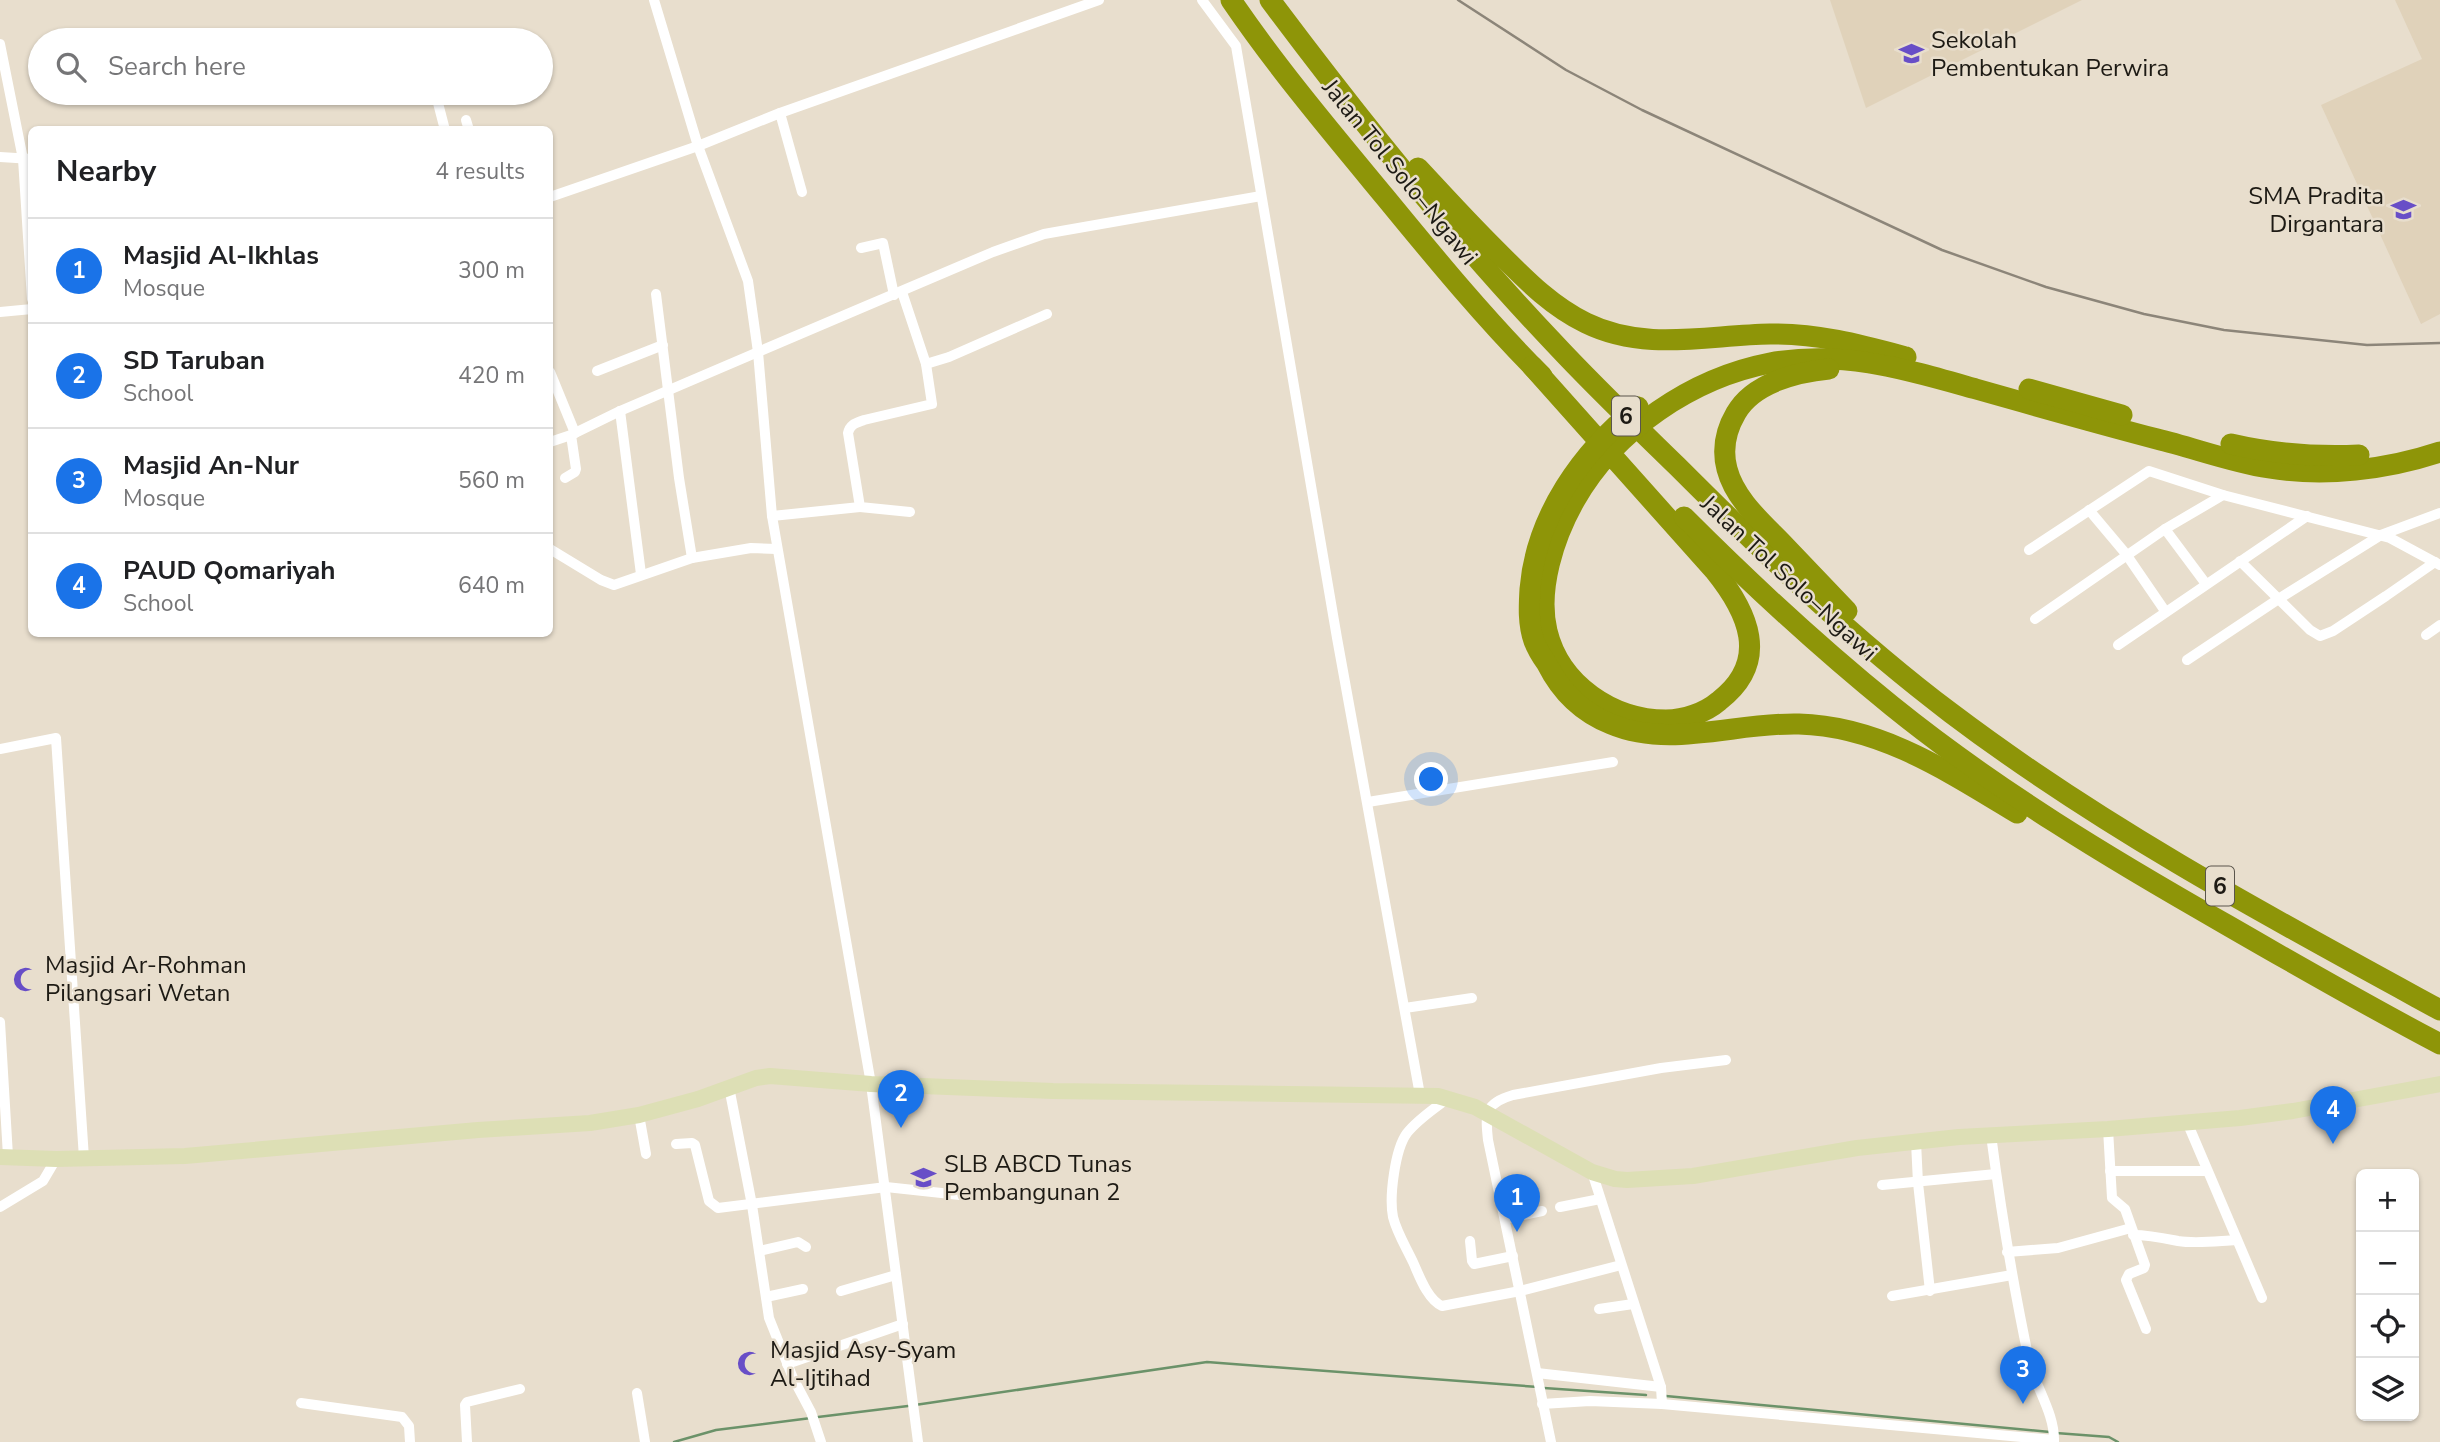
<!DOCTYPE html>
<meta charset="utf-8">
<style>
body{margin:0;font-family:"Nunito Sans",sans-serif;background:#f2f2f2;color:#202124}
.controls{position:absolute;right:21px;bottom:21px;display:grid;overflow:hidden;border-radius:10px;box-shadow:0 2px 5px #0004}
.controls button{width:63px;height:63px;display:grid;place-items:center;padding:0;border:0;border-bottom:2px solid #e0e0e0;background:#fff;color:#202124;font:35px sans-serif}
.you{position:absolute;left:1432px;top:780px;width:24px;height:24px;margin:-18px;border:5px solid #fff;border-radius:50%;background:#1a73e8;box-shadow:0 0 0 10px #1a73e833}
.badge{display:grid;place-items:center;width:46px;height:46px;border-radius:50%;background:#1a73e8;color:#fff;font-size:23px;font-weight:700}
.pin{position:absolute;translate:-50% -58px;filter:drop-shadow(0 2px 4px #0008)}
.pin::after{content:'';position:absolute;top:37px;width:24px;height:21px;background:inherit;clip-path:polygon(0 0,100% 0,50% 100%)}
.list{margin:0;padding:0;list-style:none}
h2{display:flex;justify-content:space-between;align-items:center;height:91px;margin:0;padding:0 28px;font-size:30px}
h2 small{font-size:23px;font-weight:400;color:#757577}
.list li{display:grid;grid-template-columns:46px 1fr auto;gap:21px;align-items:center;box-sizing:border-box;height:105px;padding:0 28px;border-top:2px solid #e0e0e0}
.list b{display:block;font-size:26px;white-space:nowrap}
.list p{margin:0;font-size:23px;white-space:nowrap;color:#757577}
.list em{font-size:23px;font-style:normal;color:#757577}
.icon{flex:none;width:38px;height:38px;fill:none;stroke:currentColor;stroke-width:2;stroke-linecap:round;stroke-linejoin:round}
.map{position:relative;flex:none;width:2440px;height:1442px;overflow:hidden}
.search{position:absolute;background:#fff;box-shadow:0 2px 5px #0004;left:28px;top:28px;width:525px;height:77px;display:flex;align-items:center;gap:18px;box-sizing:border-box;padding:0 24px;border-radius:38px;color:#757577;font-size:26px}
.panel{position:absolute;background:#fff;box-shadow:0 2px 5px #0004;left:28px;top:126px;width:525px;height:511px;border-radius:10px}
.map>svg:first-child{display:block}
.built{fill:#e0d2ba}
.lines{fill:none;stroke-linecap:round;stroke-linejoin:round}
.stream{stroke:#6b9269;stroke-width:2.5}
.street{stroke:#fff;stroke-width:10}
.secondary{stroke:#dddfb5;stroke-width:16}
.highway{stroke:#8e9508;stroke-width:21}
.rail{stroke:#8c8579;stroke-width:2.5}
.labels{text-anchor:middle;stroke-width:5;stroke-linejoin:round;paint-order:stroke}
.shield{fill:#e8decd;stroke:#5a554c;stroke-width:2}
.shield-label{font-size:23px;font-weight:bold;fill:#1d1a14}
.poi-label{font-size:24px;fill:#1d1a14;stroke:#e8decd;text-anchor:start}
.street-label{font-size:24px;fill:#1d1a14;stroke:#e8decd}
</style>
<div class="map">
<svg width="2440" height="1442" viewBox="0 0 2440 1442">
<rect width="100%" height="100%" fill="#e8decd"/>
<!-- built -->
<g class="built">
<path d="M1830,0H2082L1866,108Z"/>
<path d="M2395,0H2440V314L2421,324L2321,105L2422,59Z"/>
</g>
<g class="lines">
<!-- stream -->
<g class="stream">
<path d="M1544,1388L1646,1395"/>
<path d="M1666,1396L2050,1432"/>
<path d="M915,1405L1207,1362L1538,1387"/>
<path d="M818,1417L908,1406"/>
<path d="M2056,1433L2109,1437L2118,1442"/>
<path d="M674,1442L716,1430L811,1418"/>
</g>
<!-- street -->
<g class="street">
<path d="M654,0L698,146L748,281L758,352L772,516L871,1084L918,1442"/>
<path d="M1202,0L1236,46L1237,52L1337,638L1420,1095"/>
<path d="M0,44L23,159L32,299"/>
<path d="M438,103L445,130"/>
<path d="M780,113L802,192"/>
<path d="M466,120L469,130"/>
<path d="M0,157L32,159"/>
<path d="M550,197L698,146L780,113L1099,0"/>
<path d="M861,248L883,243L894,295"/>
<path d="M902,292L926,364L949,357L1047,314"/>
<path d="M656,294L679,478L692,558"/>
<path d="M0,312L32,309"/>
<path d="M597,371L663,345"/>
<path d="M550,372L575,433L571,435L576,469L575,472L565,478"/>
<path d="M620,411L641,574"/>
<path d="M575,433L620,411L758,352L993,252L1044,234L1261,196"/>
<path d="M550,442L571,435"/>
<path d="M2089,510L2126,554L2165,611"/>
<path d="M910,512L860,507L848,433C850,424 856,423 864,420L932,404L926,364"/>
<path d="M772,516L860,507"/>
<path d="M2165,529L2206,584"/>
<path d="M550,549L601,580L614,585L692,558L751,548L777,549"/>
<path d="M2029,550L2149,471L2223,495L2390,538L2440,565"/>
<path d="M2240,561L2310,630L2320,636L2333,631L2386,596L2435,562"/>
<path d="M2035,619L2165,529L2223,495"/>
<path d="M2426,635L2440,625"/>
<path d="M2118,645L2307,516"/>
<path d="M2187,660L2280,598L2381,535L2440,513"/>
<path d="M0,749L56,738L84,1158"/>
<path d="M1368,802L1613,762"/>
<path d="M1405,1008L1472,998"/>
<path d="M0,1022L8,1156"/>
<path d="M729,1087L752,1205L769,1318L793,1378L811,1412L821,1442"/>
<path d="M1448,1098C1434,1109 1418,1119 1407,1133C1395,1149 1389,1197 1393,1217C1397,1233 1406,1247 1413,1262C1419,1275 1427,1299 1442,1306L1520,1291L1621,1265"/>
<path d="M639,1115L646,1154"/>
<path d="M2187,1122L2262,1298"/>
<path d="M2108,1129L2112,1198L2125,1209L2145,1265L2144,1268L2129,1274L2126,1280L2146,1329"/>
<path d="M1991,1135C2001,1211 2013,1285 2029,1360C2035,1387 2055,1413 2054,1442"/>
<path d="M1916,1142L1918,1183L1930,1291"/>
<path d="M676,1144L692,1143L695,1145L709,1201L718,1208L886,1187L960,1195"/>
<path d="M2110,1171H2207"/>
<path d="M1592,1172L1661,1387L1662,1404"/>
<path d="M1882,1185L1996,1174"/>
<path d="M0,1207L43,1181L56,1159"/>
<path d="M1560,1207L1600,1199"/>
<path d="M1505,1219L1542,1211"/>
<path d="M2133,1235C2149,1235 2163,1238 2178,1241C2197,1244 2217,1241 2236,1240"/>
<path d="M1470,1241L1472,1261L1474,1264L1513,1256"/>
<path d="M759,1251L798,1242L806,1247"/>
<path d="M2007,1252L2058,1248L2131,1228"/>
<path d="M841,1291L896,1275"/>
<path d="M1892,1296L2012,1275"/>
<path d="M766,1297L803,1289"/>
<path d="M1599,1309L1633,1304"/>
<path d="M787,1364L903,1324"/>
<path d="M1537,1373L1661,1387"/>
<path d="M637,1393L645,1442"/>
<path d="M301,1403L402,1417L409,1426L410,1442"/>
<path d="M1542,1404L1590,1401L1662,1404L2054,1440"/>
<path d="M467,1442L465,1405L467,1402L520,1389"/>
<path d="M1551,1442L1488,1140C1485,1113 1485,1103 1513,1095L1661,1068L1726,1060"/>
</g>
<!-- secondary -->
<path class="secondary" d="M0,1157L56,1159L185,1156L478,1130L590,1123L639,1115L698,1099L756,1078L770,1076L871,1084L1053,1091L1438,1096L1475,1107L1592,1172L1615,1179L1627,1180L1693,1176L1857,1148L1959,1137L2108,1129L2240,1118L2293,1111L2440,1084"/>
<!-- highway -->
<g class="highway">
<path d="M1231,0C1278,69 1332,133 1385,197C1435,258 1486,320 1542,376"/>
<path d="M1270,0C1359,119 1452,236 1555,344C1594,386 1636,426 1677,466C1764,553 1853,639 1951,713C2103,828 2273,919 2440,1010"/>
<path d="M1418,168C1446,198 1473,228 1503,257C1528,282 1553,307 1586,323C1645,352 1707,335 1770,334C1817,333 1861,345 1906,357"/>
<path d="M1532,366L1714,570C1748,612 1771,661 1719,701C1705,713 1684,720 1666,720C1613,720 1560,685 1547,631C1537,589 1554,537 1575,500C1615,430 1692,378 1770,363C1844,350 1905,369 1976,389C2036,406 2096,423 2157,439C2194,448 2231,462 2269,468C2325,477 2386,470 2440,452"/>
<path d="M1829,369C1797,372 1753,383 1736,413C1726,430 1722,450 1727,469C1735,500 1763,523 1784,545C1805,567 1826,589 1847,611"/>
<path d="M2029,389L2122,415"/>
<path d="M1638,407C1582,451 1536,516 1530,589C1529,606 1528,624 1534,641C1537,649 1542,657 1547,664C1561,692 1581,712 1611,724C1670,749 1737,722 1799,724C1880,726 1949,772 2017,813"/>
<path d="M2231,444C2274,454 2315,457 2359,455"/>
<path d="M1684,517C1750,583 1819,647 1892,706C1996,790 2111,859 2227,925C2298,966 2368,1006 2440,1044"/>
</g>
<!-- rail -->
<path class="rail" d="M1458,0L1566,70L1642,110L1942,250L2046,287L2144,314L2224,330L2367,345L2440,343"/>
</g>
<!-- icons -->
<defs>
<symbol id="school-bare" viewBox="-9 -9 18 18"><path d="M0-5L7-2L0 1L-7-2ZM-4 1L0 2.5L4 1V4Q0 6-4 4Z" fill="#684ec7" stroke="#e8decd" stroke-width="2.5" paint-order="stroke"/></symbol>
<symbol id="mosque-bare" viewBox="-9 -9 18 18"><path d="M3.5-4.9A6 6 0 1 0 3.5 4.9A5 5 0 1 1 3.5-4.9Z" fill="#684ec7" stroke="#e8decd" stroke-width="2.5" paint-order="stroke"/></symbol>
</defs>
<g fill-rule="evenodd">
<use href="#school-bare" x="1894" y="36" width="35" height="35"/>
<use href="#school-bare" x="2386" y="192" width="35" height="35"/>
<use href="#mosque-bare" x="8" y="962" width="35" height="35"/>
<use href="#school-bare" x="906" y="1160" width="35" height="35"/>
<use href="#mosque-bare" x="732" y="1346" width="35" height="35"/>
</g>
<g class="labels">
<!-- shield labels -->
<g class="shield">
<rect x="1612" y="396.5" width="28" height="39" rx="5"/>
<rect x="2206" y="866.5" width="28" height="39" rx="5"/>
</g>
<g class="shield-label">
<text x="1626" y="424">6</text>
<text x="2220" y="894">6</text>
</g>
<!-- poi labels -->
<g class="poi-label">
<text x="1931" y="48">Sekolah<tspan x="1931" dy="28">Pembentukan Perwira</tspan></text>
<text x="2384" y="204" text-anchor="end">SMA Pradita<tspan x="2384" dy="28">Dirgantara</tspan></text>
<text x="45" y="973">Masjid Ar-Rohman<tspan x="45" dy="28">Pilangsari Wetan</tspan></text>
<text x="944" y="1172">SLB ABCD Tunas<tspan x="944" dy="28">Pembangunan 2</tspan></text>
<text x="770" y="1358">Masjid Asy-Syam<tspan x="770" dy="28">Al-Ijtihad</tspan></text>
</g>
<!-- street labels -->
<g class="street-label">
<text transform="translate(1400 172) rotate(51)" y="8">Jalan Tol Solo–Ngawi</text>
<text transform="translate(1789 578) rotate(43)" y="8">Jalan Tol Solo–Ngawi</text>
</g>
</g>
</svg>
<div class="controls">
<button>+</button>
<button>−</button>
<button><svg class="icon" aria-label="locate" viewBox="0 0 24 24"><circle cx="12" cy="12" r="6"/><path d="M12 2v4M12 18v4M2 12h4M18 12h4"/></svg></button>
<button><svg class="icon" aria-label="layers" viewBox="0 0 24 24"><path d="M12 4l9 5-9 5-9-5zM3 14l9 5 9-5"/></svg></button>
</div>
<div class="you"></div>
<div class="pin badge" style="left:1517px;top:1232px">1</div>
<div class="pin badge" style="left:901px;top:1128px">2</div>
<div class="pin badge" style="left:2023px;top:1404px">3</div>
<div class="pin badge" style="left:2333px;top:1144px">4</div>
<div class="search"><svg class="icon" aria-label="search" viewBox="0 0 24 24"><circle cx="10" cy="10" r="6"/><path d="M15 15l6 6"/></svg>Search here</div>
<section class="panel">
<h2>Nearby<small>4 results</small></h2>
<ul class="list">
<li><span class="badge">1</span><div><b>Masjid Al-Ikhlas</b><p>Mosque</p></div><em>300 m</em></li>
<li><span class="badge">2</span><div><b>SD Taruban</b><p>School</p></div><em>420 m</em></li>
<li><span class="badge">3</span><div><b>Masjid An-Nur</b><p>Mosque</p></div><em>560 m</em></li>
<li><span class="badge">4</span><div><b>PAUD Qomariyah</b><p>School</p></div><em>640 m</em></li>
</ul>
</section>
</div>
